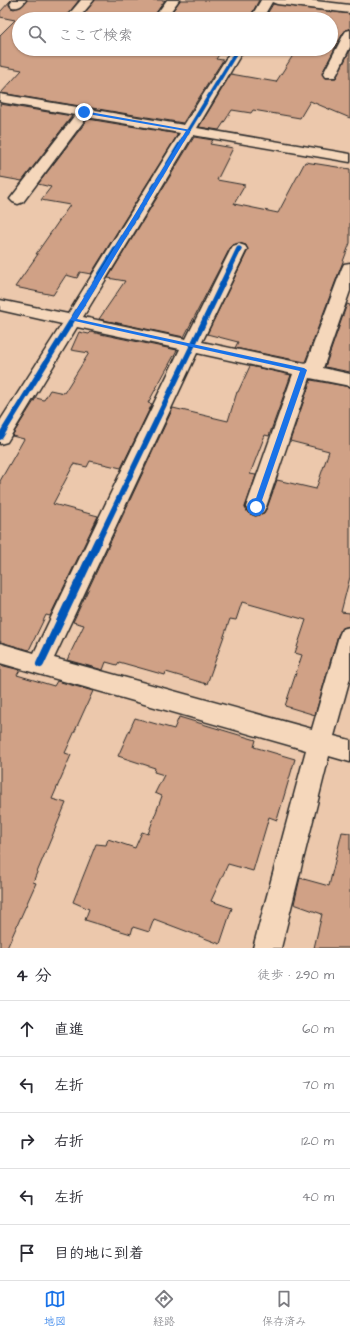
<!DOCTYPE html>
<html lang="ja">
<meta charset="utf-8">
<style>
body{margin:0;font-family:"Architects Daughter","Klee One",sans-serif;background:#f7f7f7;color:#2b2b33}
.stop{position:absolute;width:12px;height:12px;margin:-9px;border:3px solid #1a73e8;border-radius:50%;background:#fff}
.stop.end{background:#1a73e8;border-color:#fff;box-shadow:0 1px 4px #0008}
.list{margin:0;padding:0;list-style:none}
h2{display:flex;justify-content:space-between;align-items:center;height:52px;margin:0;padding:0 16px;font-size:17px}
h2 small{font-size:13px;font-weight:400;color:#7c7c81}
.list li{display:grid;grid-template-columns:26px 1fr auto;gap:12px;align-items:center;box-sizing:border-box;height:56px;padding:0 16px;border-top:1px solid #e1e1e2}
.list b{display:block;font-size:15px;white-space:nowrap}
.list em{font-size:13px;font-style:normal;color:#7c7c81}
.icon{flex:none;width:22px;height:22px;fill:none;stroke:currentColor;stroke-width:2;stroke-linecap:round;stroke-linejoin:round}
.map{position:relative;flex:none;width:350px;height:948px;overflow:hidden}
.search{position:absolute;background:#fff;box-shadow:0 1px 3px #0004;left:12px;right:12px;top:12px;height:44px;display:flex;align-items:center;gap:10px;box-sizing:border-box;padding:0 14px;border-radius:22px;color:#7c7c81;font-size:15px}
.sheet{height:332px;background:#fff}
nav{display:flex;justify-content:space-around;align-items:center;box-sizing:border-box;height:56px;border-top:1px solid #e1e1e2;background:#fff;font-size:11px;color:#7c7c81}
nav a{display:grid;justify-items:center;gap:2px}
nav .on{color:#1a73e8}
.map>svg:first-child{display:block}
.building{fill:#d0a186;stroke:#2b2b2b}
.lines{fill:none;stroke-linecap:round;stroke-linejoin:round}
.minor-casing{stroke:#2b2b2b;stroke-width:3}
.minor{fill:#f5d7bb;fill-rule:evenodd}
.cycleway-far2-casing{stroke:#f5d7bb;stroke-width:5.5}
.cycleway-far1-casing{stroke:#f5d7bb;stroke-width:8}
.cycleway-casing{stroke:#f5d7bb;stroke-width:10}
.cycleway-far2{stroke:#0057b8;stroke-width:4}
.cycleway-far1{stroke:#0057b8;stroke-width:5.5}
.cycleway{stroke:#0057b8;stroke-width:8}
.route{fill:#1a73e8}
</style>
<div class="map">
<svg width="350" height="948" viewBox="0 0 350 948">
<rect width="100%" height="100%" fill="#ecc8ac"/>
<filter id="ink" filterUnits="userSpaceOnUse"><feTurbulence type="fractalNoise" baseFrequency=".025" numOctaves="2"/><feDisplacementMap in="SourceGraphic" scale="8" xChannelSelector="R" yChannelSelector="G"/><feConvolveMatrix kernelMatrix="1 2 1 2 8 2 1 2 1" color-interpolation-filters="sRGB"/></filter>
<g filter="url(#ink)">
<!-- building -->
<g class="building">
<path d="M11,0L9,5L11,8L14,9L22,6L27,0H79L64,19H19V49H223L216,59L223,60L183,123L1,93L22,70L0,66V35L15,20L0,17V12Z"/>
<path d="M95,0H165L152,19H80Z"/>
<path d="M180,0H259L249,19H167Z"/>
<path d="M273,4L350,14V29L346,30L343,33L322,73L325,78H336L350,50V118L310,101L300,118L253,110L251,113L232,110L219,130L199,127L231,74L276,82L297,49H331V19H264Z"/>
<path d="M0,104L72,116L22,181L0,177Z"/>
<path d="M88,119L178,134L91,274L80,272L77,278L66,275L53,295L15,287L38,254H36L70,205L41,200L51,187L38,184Z"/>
<path d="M194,137L213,140L210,144L233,148L217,180L245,185L234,204L278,213L305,162L350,169V243L305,362L235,348L238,342L207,334L248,250L246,245L239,243L233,245L230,248L184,337L99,319L125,281L108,278Z"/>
<path d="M347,304L350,305V372L325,367Z"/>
<path d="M79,332L89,334L91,332L177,350L148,403L152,404L121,468L90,461L87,467L74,464L53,504L98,516L50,616L46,615L29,650L0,642V481L24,439L12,436L36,398L44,400L50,390L64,393L89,353L71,350Z"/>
<path d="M250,366L291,375L269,436L265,435L250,474L256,475L245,508L248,513L255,516L264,513L267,508L277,480L316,489L329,451L290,441L311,380L350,387V577L341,612L350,613V626L342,628L338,635L315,715L285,706L302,655L295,653L306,620L242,602L236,620L230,619L207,684L166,672L165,675L119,662L117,665L106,662L103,670L67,660L84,625L73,622L173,408L228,421L237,392H238Z"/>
<path d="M0,665L20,670L17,675L54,686L57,681L93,691L65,753L71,755L52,799L66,803L33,882L36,883L7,948H0Z"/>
<path d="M179,717L256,740L254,747L295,759L277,820L269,817L253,871L228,864L211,901L232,908L220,944L154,919L149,932L133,927L131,934L85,920L89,909L73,902L96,844L106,845L108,839L135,848L142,832L148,834L162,796L155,793L164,775L154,772L155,768L118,756L135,718L174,729Z"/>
<path d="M342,832L350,833V948H314L322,914L294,904L300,878L329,886Z"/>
</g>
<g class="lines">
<defs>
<g id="minor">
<path d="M13,0H26C22,6 19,8 12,7L10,4Z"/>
<path d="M81,0H94L78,19H65Z"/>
<path d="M167,0H179L165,19H153Z"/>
<path d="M261,0H307L350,5V13L277,4L272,2L262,19H250Z"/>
<path d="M350,30V47L337,74L335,77H325L323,74L344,34L346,31Z"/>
<path d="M232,49H244L197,128L350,154V162L193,135L83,317L186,339L231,249L233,246L239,244L245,246L247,249L202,342L306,364L342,268L344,264L350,263V291L323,368L350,374V386L310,378L266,507L263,512L256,515L249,512L246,507L293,374L197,353L54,658L312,729L339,636L342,629L350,627V678L334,736L350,740V762L329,756L281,948H253L306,750L0,663V643L34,653L180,349L77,327L7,442L0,444V421L62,324L0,310V300L68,314L180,133L87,117L23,202L18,204L13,202L10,199L75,115L0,102V94L184,125Z"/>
</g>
</defs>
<!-- minor casing -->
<use href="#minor" class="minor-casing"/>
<!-- minor -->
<use href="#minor" class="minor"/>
<defs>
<path id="cycleway-far2" d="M125,234L238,49"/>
<g id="cycleway-far1">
<path d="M0,437L126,233"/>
<path d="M98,542L239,249"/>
</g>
<path id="cycleway" d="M40,664L98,541"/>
</defs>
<!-- cycleway-far2 casing -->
<use href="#cycleway-far2" class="cycleway-far2-casing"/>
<!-- cycleway-far1 casing -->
<use href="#cycleway-far1" class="cycleway-far1-casing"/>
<!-- cycleway casing -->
<use href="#cycleway" class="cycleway-casing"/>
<!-- cycleway-far2 -->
<use href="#cycleway-far2" class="cycleway-far2"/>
<!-- cycleway-far1 -->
<use href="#cycleway-far1" class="cycleway-far1"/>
<!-- cycleway -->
<use href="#cycleway" class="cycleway"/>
</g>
</g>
<!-- route -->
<path class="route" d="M84,111L191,130L77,319L304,368L307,370L259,509H254L253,507L300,371L70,320L186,131L82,113Z"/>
</svg>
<div class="stop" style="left:256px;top:507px"></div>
<div class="stop end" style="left:84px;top:112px"></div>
<div class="search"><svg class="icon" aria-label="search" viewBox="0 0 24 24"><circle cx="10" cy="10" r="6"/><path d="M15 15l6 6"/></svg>ここで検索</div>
</div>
<section class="sheet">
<h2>4 分<small>徒歩 · 290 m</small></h2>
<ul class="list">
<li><svg class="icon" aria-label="ahead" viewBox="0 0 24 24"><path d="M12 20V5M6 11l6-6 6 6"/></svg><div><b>直進</b></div><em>60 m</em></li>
<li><svg class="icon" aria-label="left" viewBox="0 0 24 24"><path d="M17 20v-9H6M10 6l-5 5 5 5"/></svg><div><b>左折</b></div><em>70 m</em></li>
<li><svg class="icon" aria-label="right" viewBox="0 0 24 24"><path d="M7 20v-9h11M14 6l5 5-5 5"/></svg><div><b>右折</b></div><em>120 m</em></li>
<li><svg class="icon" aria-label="left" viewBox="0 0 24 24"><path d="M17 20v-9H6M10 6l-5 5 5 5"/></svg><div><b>左折</b></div><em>40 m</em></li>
<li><svg class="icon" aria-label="arrive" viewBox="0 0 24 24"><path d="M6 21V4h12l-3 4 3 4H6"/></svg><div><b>目的地に到着</b></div></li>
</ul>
</section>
<nav>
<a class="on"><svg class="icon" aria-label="map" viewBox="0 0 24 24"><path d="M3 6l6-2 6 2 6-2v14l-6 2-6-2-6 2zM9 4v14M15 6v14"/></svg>地図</a>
<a><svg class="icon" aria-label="directions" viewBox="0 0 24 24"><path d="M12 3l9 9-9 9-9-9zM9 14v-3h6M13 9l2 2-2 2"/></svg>経路</a>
<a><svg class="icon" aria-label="saved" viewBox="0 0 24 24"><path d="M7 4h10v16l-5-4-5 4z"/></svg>保存済み</a>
</nav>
